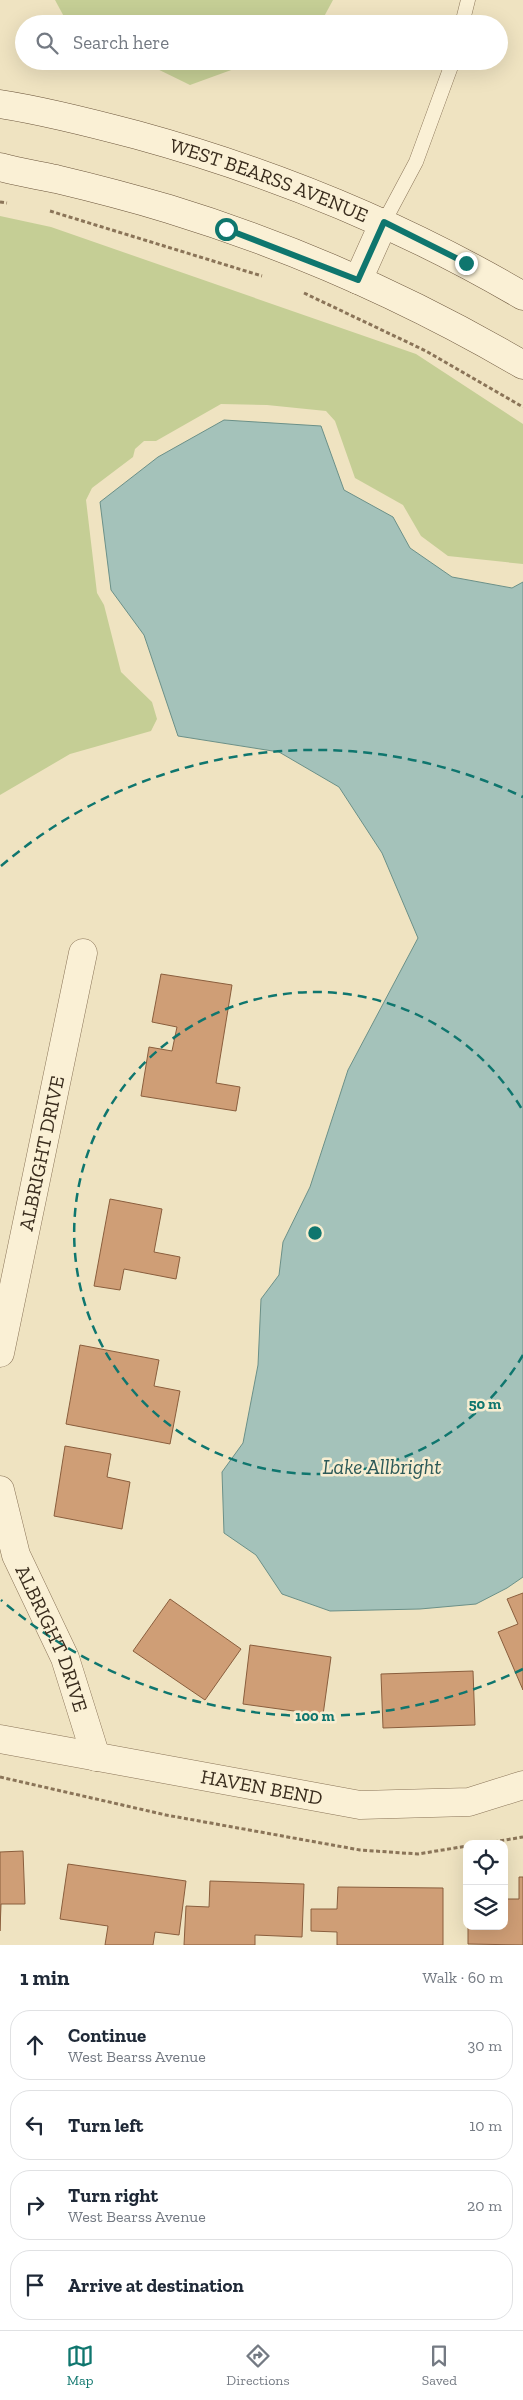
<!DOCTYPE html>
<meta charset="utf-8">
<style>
body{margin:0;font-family:"Zilla Slab",serif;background:#f2f2f3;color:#1f2937}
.controls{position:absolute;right:15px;bottom:15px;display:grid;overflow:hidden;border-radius:10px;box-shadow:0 5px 20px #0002}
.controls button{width:45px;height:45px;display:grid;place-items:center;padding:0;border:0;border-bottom:1px solid #e0e1e3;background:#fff;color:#1f2937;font:25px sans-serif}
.stop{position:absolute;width:15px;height:15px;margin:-11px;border:4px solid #0f766e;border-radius:50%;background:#fff}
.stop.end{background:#0f766e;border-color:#fff;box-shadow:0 1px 5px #0008}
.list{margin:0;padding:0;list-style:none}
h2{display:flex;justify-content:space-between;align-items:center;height:65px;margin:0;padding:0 20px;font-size:21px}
h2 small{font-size:16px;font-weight:400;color:#747a83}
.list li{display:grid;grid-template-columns:32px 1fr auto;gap:15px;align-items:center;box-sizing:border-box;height:70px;margin:0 10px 10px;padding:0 10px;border:1px solid #e0e1e3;border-radius:20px}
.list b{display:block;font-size:19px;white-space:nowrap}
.list p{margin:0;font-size:16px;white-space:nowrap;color:#747a83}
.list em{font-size:16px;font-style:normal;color:#747a83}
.icon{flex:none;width:28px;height:28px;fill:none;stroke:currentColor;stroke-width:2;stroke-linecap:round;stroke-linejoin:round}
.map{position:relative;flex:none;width:523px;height:1945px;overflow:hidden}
.search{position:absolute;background:#fff;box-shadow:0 5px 20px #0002;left:15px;right:15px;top:15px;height:55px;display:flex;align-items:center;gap:12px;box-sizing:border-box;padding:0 18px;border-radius:28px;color:#747a83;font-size:19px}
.sheet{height:385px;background:#fff}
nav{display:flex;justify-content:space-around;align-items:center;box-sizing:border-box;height:70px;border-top:1px solid #e0e1e3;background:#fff;font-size:14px;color:#747a83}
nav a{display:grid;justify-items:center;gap:2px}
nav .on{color:#0f766e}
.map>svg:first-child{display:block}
.green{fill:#c5ce95}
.water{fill:#a4c2ba;stroke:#6b9088}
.building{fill:#cf9e76;stroke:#8a5e3d}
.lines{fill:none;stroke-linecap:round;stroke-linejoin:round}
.lane-casing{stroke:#8a7458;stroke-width:15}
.street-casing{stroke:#8a7458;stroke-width:29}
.secondary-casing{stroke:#6b553b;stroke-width:29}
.path{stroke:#8a7458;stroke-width:3;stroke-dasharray:4 2.5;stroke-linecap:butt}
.lane{stroke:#faf0d5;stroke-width:14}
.street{stroke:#faf0d5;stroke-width:28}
.secondary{stroke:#faf0d5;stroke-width:28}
.route{stroke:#0f766e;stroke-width:6}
.ring{fill:none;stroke:#0f766e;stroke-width:2.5;stroke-dasharray:9 6}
.labels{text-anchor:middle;stroke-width:5;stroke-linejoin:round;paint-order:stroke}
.street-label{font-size:20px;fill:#392c1d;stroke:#f7edd1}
.water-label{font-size:21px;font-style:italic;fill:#2c5958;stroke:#f7edd1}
.centre{fill:#0f766e;stroke:#f7edd1;stroke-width:2.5}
.ring-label{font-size:15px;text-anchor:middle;font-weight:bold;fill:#0f766e;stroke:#f7edd1;stroke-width:5;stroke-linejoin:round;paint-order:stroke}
</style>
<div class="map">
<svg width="523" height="1945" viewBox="0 0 523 1945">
<rect width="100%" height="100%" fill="#efe3c1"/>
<!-- green -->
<g class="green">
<path d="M55,0H333L320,24H68Z"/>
<path d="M141,61H256L190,85Z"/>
<path d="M0,216L51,227L416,354L523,424V564L448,556L421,536L403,505L355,478L335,421L326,411L267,405L221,404L156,441H144L135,449L133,457L92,488L86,500L97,593L104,605L121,672L152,702L157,719L151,731L70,754L0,795Z"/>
</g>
<!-- water -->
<path class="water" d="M224,420L321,426L344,490L393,517L410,548L452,577L512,588L523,582V1577L507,1588L476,1604L420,1609L330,1611L282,1594L256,1555L224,1533L222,1472L243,1443L258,1365L261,1299L279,1275L283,1242L310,1187L348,1070L418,938L382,853L339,787L279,752L178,736L144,635L111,590L100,502L158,457Z"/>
<!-- building -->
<g class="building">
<path d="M161,974L232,985L216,1083L240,1087L236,1111L141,1096L149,1047L172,1051L177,1027L152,1022Z"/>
<path d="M110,1199L162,1209L154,1252L180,1257L176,1279L124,1269L120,1290L94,1286Z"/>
<path d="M80,1345L159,1360L154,1386L180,1391L170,1444L66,1424Z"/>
<path d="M65,1446L111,1454L107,1477L130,1482L122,1529L54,1516Z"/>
<path d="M523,1593V1690L498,1632L518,1624L507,1599Z"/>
<path d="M170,1599L241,1649L205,1700L133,1651Z"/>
<path d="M250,1645L331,1657L323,1715L243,1704Z"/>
<path d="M473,1671L475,1725L383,1728L381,1674Z"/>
<path d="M23,1851L25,1904H1L0,1931V1852Z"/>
<path d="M68,1864L186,1881L179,1935L155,1932L153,1945H105L108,1926L60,1919Z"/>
<path d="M519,1877H523V1945L468,1944V1926H504V1899H519Z"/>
<path d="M210,1881L304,1884L302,1937L255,1935V1945H184L186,1906L209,1907Z"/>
<path d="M338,1887L443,1888V1945H337V1932L311,1931V1909H337Z"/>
</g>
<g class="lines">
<defs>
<g id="lane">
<path d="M462,24L468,0"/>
<path d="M384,222L416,162L453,61"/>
</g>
<g id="street">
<path d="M358,280L384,222"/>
<path id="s1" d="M0,1353L83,953"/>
<path id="s2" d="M0,1490L16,1555L65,1658L96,1757"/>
<path id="s3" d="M0,1739L360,1805L469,1802L523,1785"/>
</g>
<g id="secondary">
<path id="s4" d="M0,104C46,111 92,123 137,135C272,172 402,225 523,296"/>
<path d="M0,167C18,172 37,175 56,179C94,188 132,198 169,209C293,247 412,300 523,365"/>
</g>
</defs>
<!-- lane casing -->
<use href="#lane" class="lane-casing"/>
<!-- street casing -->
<use href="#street" class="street-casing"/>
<!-- secondary casing -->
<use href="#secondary" class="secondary-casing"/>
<!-- path -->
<g class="path">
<path d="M0,202L7,203"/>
<path d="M50,211L262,276"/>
<path d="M304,293L426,351L523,407"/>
<path d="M0,1777L166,1815L360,1850L418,1854L467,1846"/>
<path d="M481,1844L523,1837"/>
</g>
<!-- lane -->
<use href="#lane" class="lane"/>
<!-- street -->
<use href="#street" class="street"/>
<!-- secondary -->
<use href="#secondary" class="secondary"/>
</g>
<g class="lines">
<!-- route -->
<path class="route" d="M226,229L358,280L384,222L466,263"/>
</g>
<!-- distance rings -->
<g class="ring">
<path d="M523 1355A241 241 0 1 1 523 1111"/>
<path d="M523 1669A483 483 0 0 1 1 1600M1 866A483 483 0 0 1 523 797"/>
</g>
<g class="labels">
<!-- street labels -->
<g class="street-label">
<text dy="7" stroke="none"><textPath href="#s4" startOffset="280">WEST BEARSS AVENUE</textPath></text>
<text dy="7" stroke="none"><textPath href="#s1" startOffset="204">ALBRIGHT DRIVE</textPath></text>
<text dy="7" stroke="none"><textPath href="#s2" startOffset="158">ALBRIGHT DRIVE</textPath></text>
<text dy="7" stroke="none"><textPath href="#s3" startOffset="266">HAVEN BEND</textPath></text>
</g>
<!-- water labels -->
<g class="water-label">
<text x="382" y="1474">Lake Allbright</text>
</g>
</g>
<circle cx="315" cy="1233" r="8" class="centre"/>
<g class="ring-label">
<text x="485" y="1409">50 m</text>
<text x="315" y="1721">100 m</text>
</g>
</svg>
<div class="controls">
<button><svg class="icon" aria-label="locate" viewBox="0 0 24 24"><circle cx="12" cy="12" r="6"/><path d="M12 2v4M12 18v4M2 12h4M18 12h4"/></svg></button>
<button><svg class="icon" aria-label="layers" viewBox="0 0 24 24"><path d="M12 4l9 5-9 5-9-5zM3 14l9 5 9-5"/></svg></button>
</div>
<div class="stop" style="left:226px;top:229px"></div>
<div class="stop end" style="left:466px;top:263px"></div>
<div class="search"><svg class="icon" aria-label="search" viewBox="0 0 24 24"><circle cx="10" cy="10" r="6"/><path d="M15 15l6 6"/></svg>Search here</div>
</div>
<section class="sheet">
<h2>1 min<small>Walk · 60 m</small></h2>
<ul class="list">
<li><svg class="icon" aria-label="ahead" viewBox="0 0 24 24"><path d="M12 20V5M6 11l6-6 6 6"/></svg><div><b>Continue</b><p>West Bearss Avenue</p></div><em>30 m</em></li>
<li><svg class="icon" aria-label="left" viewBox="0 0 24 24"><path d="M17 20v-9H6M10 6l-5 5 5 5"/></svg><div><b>Turn left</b></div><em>10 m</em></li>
<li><svg class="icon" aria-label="right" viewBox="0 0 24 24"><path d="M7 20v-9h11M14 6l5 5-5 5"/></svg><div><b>Turn right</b><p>West Bearss Avenue</p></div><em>20 m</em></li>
<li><svg class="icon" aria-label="arrive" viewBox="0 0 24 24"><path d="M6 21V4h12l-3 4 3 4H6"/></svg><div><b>Arrive at destination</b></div></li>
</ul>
</section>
<nav>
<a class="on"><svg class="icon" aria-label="map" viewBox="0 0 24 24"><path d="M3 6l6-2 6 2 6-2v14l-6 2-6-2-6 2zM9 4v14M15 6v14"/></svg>Map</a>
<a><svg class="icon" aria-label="directions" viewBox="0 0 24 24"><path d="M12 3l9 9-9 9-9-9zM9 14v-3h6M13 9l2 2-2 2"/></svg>Directions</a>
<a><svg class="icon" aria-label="saved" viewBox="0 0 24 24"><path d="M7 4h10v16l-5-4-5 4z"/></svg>Saved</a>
</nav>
